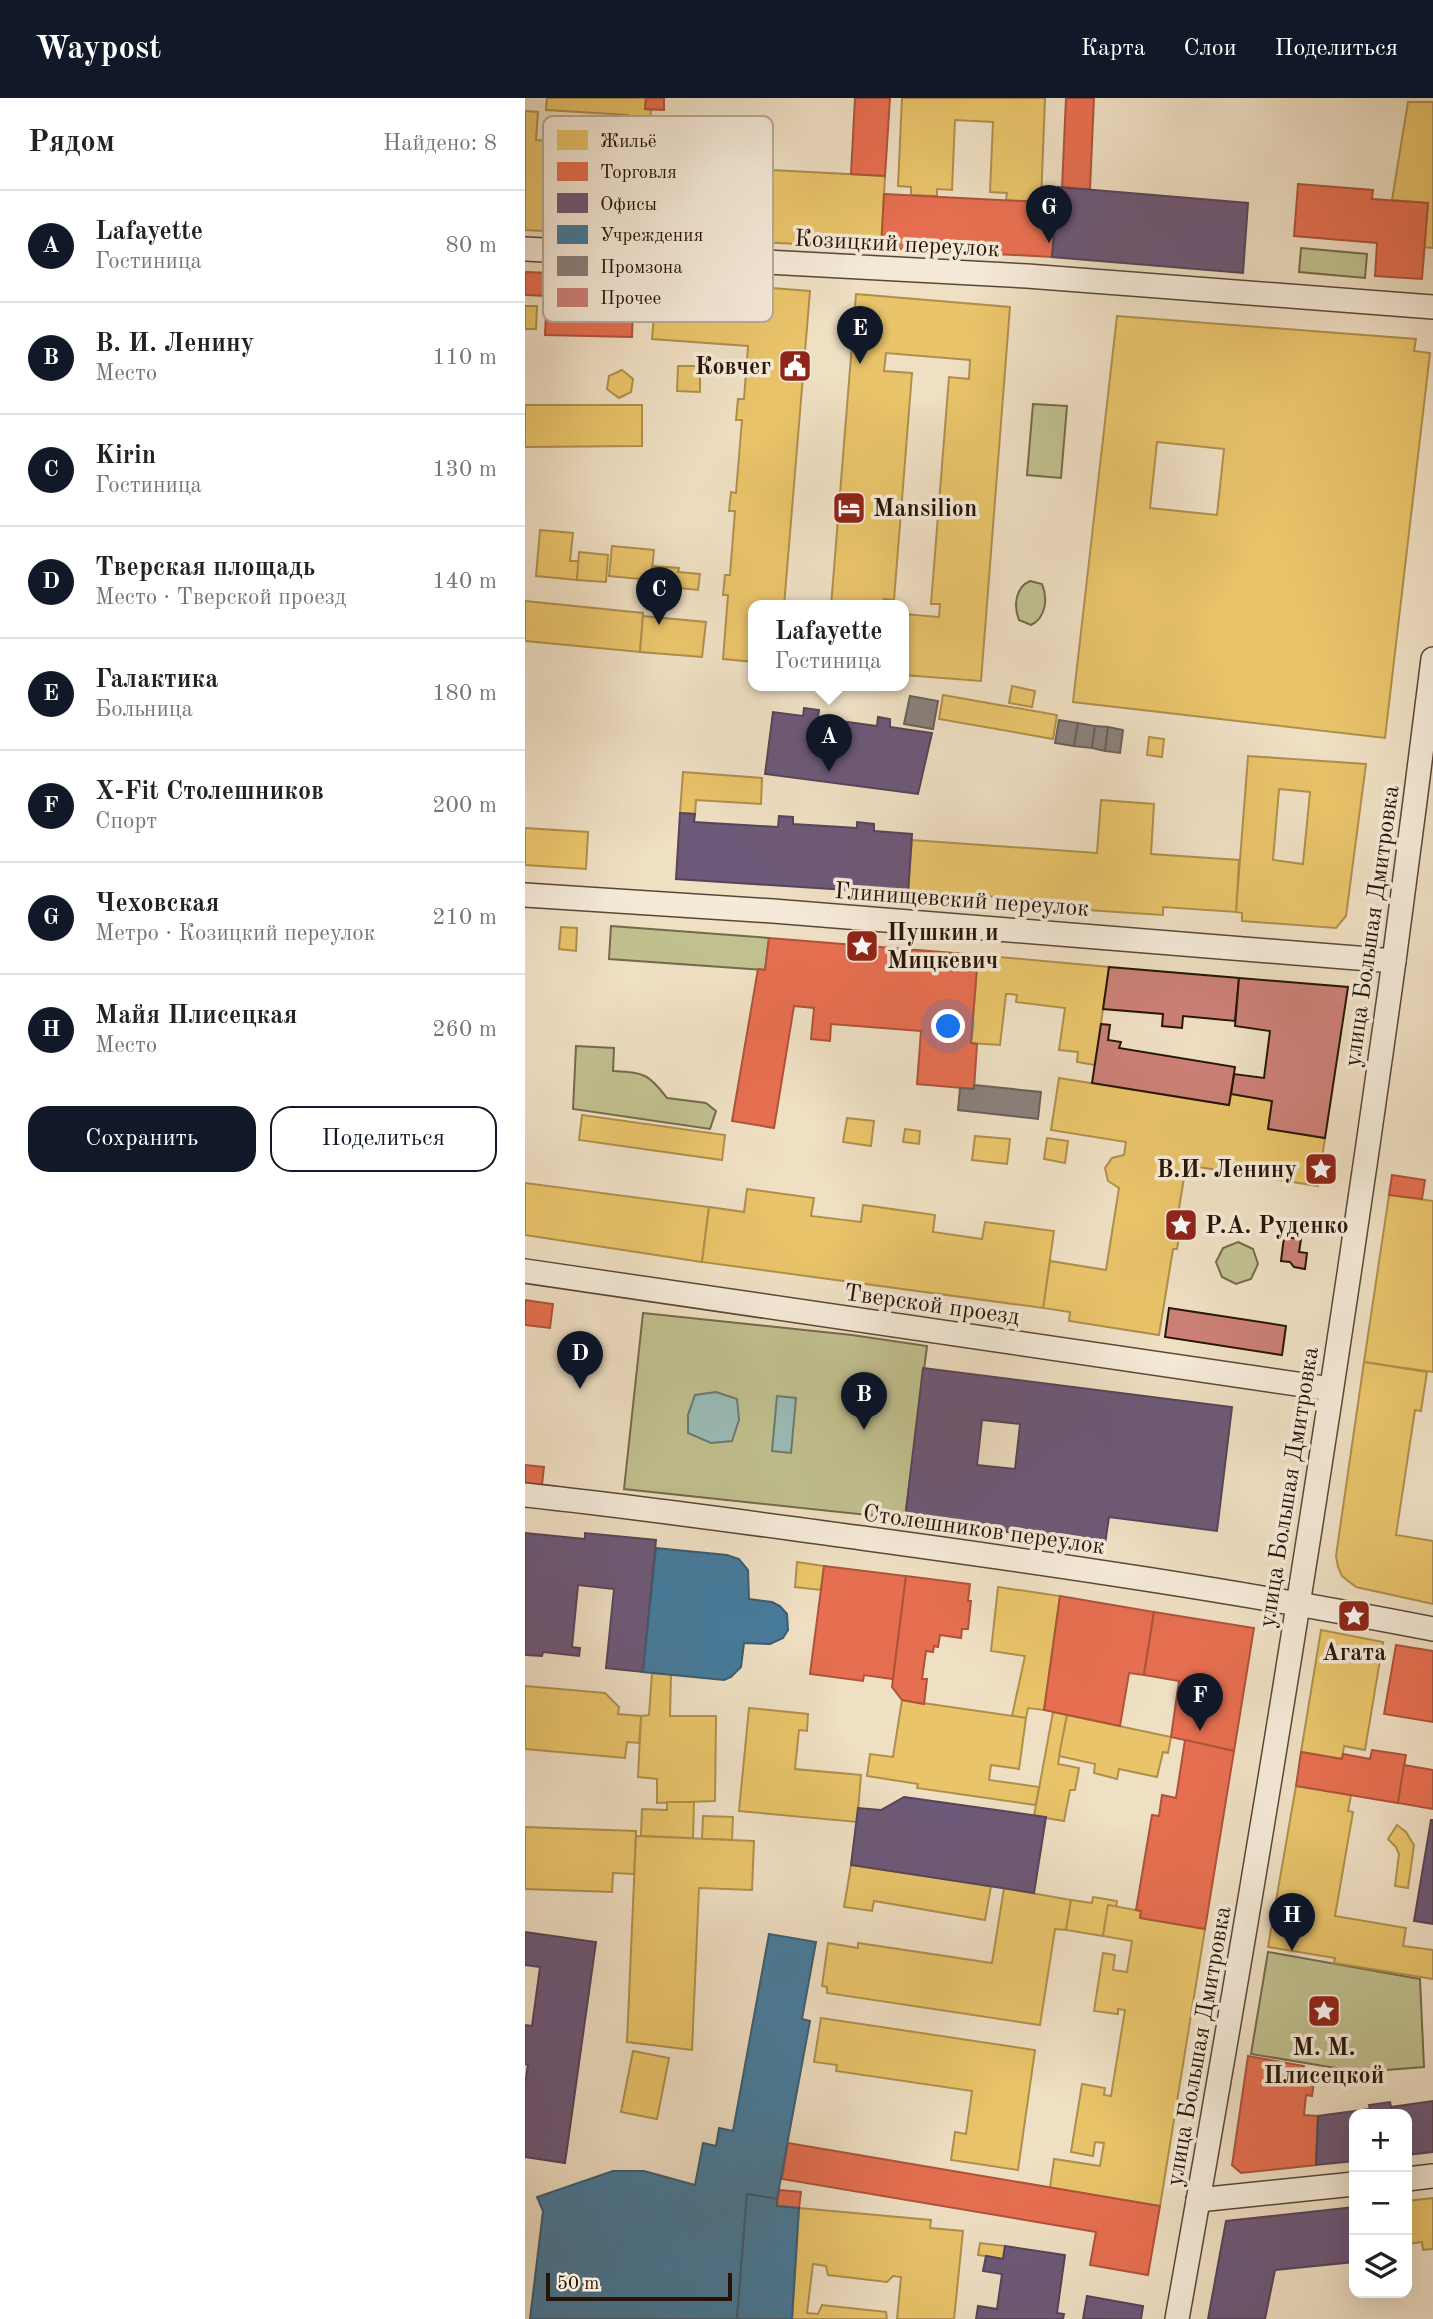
<!DOCTYPE html>
<html lang="ru">
<meta charset="utf-8">
<style>
body{margin:0;font-family:"Old Standard TT",serif;background:#f6f6f6;color:#222}
.controls{position:absolute;right:21px;bottom:21px;display:grid;overflow:hidden;border-radius:14px;box-shadow:0 7px 28px #0002}
.controls button{width:63px;height:63px;display:grid;place-items:center;padding:0;border:0;border-bottom:2px solid #e0e0e0;background:#fff;color:#222;font:35px sans-serif}
.scale{position:absolute;left:21px;bottom:18px;width:186px;box-sizing:border-box;padding-left:7px;border:4px solid #271407;border-top:0;font-size:19px;line-height:24px;white-space:nowrap;color:#271407;-webkit-text-stroke:5px #f5ead8;paint-order:stroke}
.you{position:absolute;left:424px;top:929px;width:24px;height:24px;margin:-18px;border:5px solid #fff;border-radius:50%;background:#1a73e8;box-shadow:0 0 0 10px #1a73e833}
.badge{display:grid;place-items:center;width:46px;height:46px;border-radius:50%;background:#111827;color:#fff;font-size:23px;font-weight:700}
.pin{position:absolute;translate:-50% -58px;filter:drop-shadow(0 2px 4px #0008)}
.pin::after{content:'';position:absolute;top:37px;width:24px;height:21px;background:inherit;clip-path:polygon(0 0,100% 0,50% 100%)}
.popup{position:absolute;left:223px;top:502px;width:161px;height:91px;box-sizing:border-box;display:grid;place-content:center;border-radius:14px;background:#fff;filter:drop-shadow(0 2px 5px #0005);font-size:23px;white-space:nowrap;color:#767676}
.popup b{font-size:26px;color:#222}
.popup::after{content:'';position:absolute;left:50%;top:100%;margin-left:-14px;border:14px solid transparent;border-top-color:#fff}
.list{margin:0;padding:0;list-style:none}
h2{display:flex;justify-content:space-between;align-items:center;height:91px;margin:0;padding:0 28px;font-size:30px}
h2 small{font-size:23px;font-weight:400;color:#767676}
.list li{display:grid;grid-template-columns:46px 1fr auto;gap:21px;align-items:center;box-sizing:border-box;height:112px;padding:0 28px;border-top:2px solid #e0e0e0}
.list b{display:block;font-size:26px;white-space:nowrap}
.list p{margin:0;font-size:23px;white-space:nowrap;color:#767676}
.list em{font-size:23px;font-style:normal;color:#767676}
.actions{display:flex;gap:14px;padding:21px 28px}
.actions a{flex:1;padding:16px 0;border:2px solid #111827;border-radius:21px;text-align:center;font-size:24px;color:#111827}
.actions .main{background:#111827;color:#fff}
.icon{flex:none;width:38px;height:38px;fill:none;stroke:currentColor;stroke-width:2;stroke-linecap:round;stroke-linejoin:round}
.map{position:relative;flex:none;width:908px;height:2221px;overflow:hidden}
header{display:flex;align-items:center;gap:42px;box-sizing:border-box;height:98px;padding:0 35px;background:#111827;color:#fff}
header strong{font-size:33px}
nav{display:flex;gap:38px;margin-inline-start:auto;font-size:24px}
main{display:flex}
aside{flex:1;background:#fff}
.map>svg:first-child{display:block}
.green{fill:#c1c08f;stroke:#746a4b;stroke-width:2}
.water{fill:#9abcb8;stroke:#6c7971;stroke-width:2}
.homes{fill:#e9c46a;stroke:#af8f4c;stroke-width:2;fill-rule:evenodd}
.shops{fill:#e76f51;stroke:#ad543b;stroke-width:2}
.offices{fill:#6d597a;stroke:#584458;stroke-width:2;fill-rule:evenodd}
.public{fill:#457b9d;stroke:#3c5c70;stroke-width:2}
.industry{fill:#8a817c;stroke:#6c6059;stroke-width:2}
.building{fill:#cc8077;stroke:#271407;stroke-width:2}
.lines{fill:none;stroke-linecap:round;stroke-linejoin:round}
.street-casing{stroke:#594736;stroke-width:26}
.street{stroke:#f5ead8;stroke-width:23}
.labels{text-anchor:middle;stroke-width:7;stroke-linejoin:round;paint-order:stroke}
.street-label{font-size:24px;fill:#271407;stroke:#f5ead8}
.poi-label{font-size:24px;font-weight:bold;fill:#271407;stroke:#f5ead8;text-anchor:start}
.key{fill:#f5ead8;stroke:#b7aa99;stroke-width:2}
.key-label{font-size:19px;fill:#271407}
</style>
<header>
<strong>Waypost</strong>
<nav><a>Карта</a><a>Слои</a><a>Поделиться</a></nav>
</header>
<main>
<aside>
<h2>Рядом<small>Найдено: 8</small></h2>
<ul class="list">
<li><span class="badge">A</span><div><b>Lafayette</b><p>Гостиница</p></div><em>80 m</em></li>
<li><span class="badge">B</span><div><b>В. И. Ленину</b><p>Место</p></div><em>110 m</em></li>
<li><span class="badge">C</span><div><b>Kirin</b><p>Гостиница</p></div><em>130 m</em></li>
<li><span class="badge">D</span><div><b>Тверская площадь</b><p>Место · Тверской проезд</p></div><em>140 m</em></li>
<li><span class="badge">E</span><div><b>Галактика</b><p>Больница</p></div><em>180 m</em></li>
<li><span class="badge">F</span><div><b>X-Fit Столешников</b><p>Спорт</p></div><em>200 m</em></li>
<li><span class="badge">G</span><div><b>Чеховская</b><p>Метро · Козицкий переулок</p></div><em>210 m</em></li>
<li><span class="badge">H</span><div><b>Майя Плисецкая</b><p>Место</p></div><em>260 m</em></li>
</ul>
<div class="actions"><a class="main">Сохранить</a><a>Поделиться</a></div>
</aside>
<div class="map">
<svg width="908" height="2221" viewBox="0 0 908 2221">
<rect width="100%" height="100%" fill="#efdfc3"/>
<filter id="stains"><feTurbulence type="fractalNoise" baseFrequency=".00286" numOctaves="4"/><feColorMatrix values="0 0 0 0 .2 0 0 0 0 .09 0 0 0 0 .02 0 0 0 .5 -.17"/></filter>
<radialGradient id="worn" r=".72"><stop offset=".6" stop-color="#630" stop-opacity="0"/><stop offset="1" stop-color="#630" stop-opacity=".3"/></radialGradient>
<!-- green -->
<g class="green">
<path d="M776,150L842,156L840,180L774,174Z"/>
<path d="M508,306L542,308L536,380L502,377Z"/>
<path d="M505,483L517,486C523,500 521,520 506,527L494,522C488,507 491,489 505,483Z"/>
<path d="M86,828L244,840L240,872L84,861Z"/>
<path d="M51,948L89,950L88,973C119,975 123,975 142,1000L181,1005L191,1013L185,1031L48,1011Z"/>
<path d="M713,1144L728,1151L733,1166L726,1181L711,1186L697,1179L691,1164L698,1150Z"/>
<path d="M118,1215L327,1237L402,1248L380,1421L99,1391Z"/>
<path d="M743,1854L895,1881L899,1969L835,1974L726,1956Z"/>
</g>
<!-- water -->
<g class="water">
<path d="M191,1294L212,1301L214,1322L207,1343L186,1345L163,1335V1317L170,1297Z"/>
<path d="M252,1298L271,1300L266,1355L247,1353Z"/>
</g>
<!-- homes -->
<g class="homes">
<path d="M22,0H121L120,11L126,12L125,22H134L130,139L0,132V13L13,14L11,42L24,43L23,54L101,59L103,17L21,12Z"/>
<path d="M377,0H520L516,104L481,102L482,95L465,94L468,24L430,22L427,92L412,91V98L386,97V89L373,88Z"/>
<path d="M883,4H908V150L899,149L903,105L867,102Z"/>
<path d="M134,66L360,78L356,150L130,139Z"/>
<path d="M132,181L285,193L259,508H229V564L198,561L203,497H198L200,477H205L210,413H204L206,394L211,395L217,322H211L213,301H219L223,248L127,241Z"/>
<path d="M331,196L485,209L456,583L379,577V516L414,519L415,506H406L424,279L444,281L445,262L361,255L359,273L387,275L369,502L359,501L358,508H306Z"/>
<path d="M0,208H12L11,231H0Z"/>
<path d="M592,218L891,241L889,253L905,255L860,640L548,604ZM632,344L699,351L692,417L625,410Z"/>
<path d="M153,268H175V294L152,293Z"/>
<path d="M97,272L108,281L106,294L94,300L82,291L84,278Z"/>
<path d="M0,307H117V348L0,349Z"/>
<path d="M15,432L48,435L45,463H54L52,482L11,478Z"/>
<path d="M87,448L129,452L126,482L84,478Z"/>
<path d="M54,454L83,457L81,484L52,482Z"/>
<path d="M127,468L154,470L153,474L175,476L173,492L126,487Z"/>
<path d="M0,503L118,515L115,554L0,543Z"/>
<path d="M118,518L181,524L177,559L115,554Z"/>
<path d="M487,588L510,593L507,609L484,605Z"/>
<path d="M418,597L532,617L528,641L414,621Z"/>
<path d="M624,639L639,641L637,659L622,657Z"/>
<path d="M723,658L841,666L821,818L811,830L717,823V815L711,814ZM754,691L785,694L778,766L748,762Z"/>
<path d="M158,674L237,680L236,706L171,702L170,716L155,715Z"/>
<path d="M576,702L629,706L626,756L714,762L711,814L638,809V817L622,816L547,811L548,804L383,793L387,742L572,755Z"/>
<path d="M0,730L63,734L61,771L0,767Z"/>
<path d="M36,829L52,830L51,853L34,851Z"/>
<path d="M453,857L584,869L570,967L552,964L553,954L534,952L540,910L491,904L492,897L486,896H481L475,947L446,945Z"/>
<path d="M534,980L704,1007L706,996L747,1003L743,1031L800,1040L793,1088L661,1067L652,1123L657,1124L652,1151H648L634,1237L544,1223L545,1214L518,1210L525,1163L581,1172L594,1090L583,1083L580,1070L587,1060L599,1057L601,1044L526,1032Z"/>
<path d="M57,1017L200,1037L197,1062L54,1042Z"/>
<path d="M322,1020L349,1023L346,1048L318,1044Z"/>
<path d="M380,1031L395,1033L394,1046L378,1044Z"/>
<path d="M450,1038L485,1041L482,1066L447,1062Z"/>
<path d="M522,1040L543,1043L540,1065L519,1061Z"/>
<path d="M0,1085L184,1109L177,1164L0,1137Z"/>
<path d="M222,1091L289,1100L286,1118L336,1124L338,1107L410,1117L408,1134L457,1141L460,1124L529,1133L518,1210L177,1164L184,1109L219,1114Z"/>
<path d="M864,1097L908,1103V1274L839,1264Z"/>
<path d="M839,1264L902,1274L896,1313L890,1312L871,1437L908,1443V1506L831,1489L817,1478L813,1469L811,1458L813,1444Z"/>
<path d="M272,1464L299,1468L296,1492L270,1489Z"/>
<path d="M473,1489L535,1498L519,1612L503,1610L501,1620L487,1618L500,1558L466,1553Z"/>
<path d="M796,1532L858,1544L840,1652L819,1648L817,1661L776,1654Z"/>
<path d="M127,1575L146,1576L145,1618H191L190,1703L132,1705V1681L113,1679L116,1618L124,1617Z"/>
<path d="M0,1588L80,1595L94,1609L93,1616L116,1618L114,1645L102,1644L100,1660L0,1651Z"/>
<path d="M377,1602L501,1620L494,1671L466,1667L464,1682L514,1689L511,1707L392,1690L393,1686L342,1678L345,1656L368,1659Z"/>
<path d="M224,1610L283,1616L282,1633L274,1632L270,1671L336,1677L332,1724L214,1713Z"/>
<path d="M528,1614L542,1617L533,1666L554,1670L550,1692H545L539,1723L509,1718Z"/>
<path d="M542,1617L646,1639L643,1655L638,1654L632,1679L594,1671L592,1681L569,1675L570,1666L534,1658Z"/>
<path d="M771,1688L826,1697L823,1713L828,1714L810,1818L881,1830L878,1848L908,1852V1881L809,1865L810,1860L743,1849Z"/>
<path d="M142,1704H169L168,1740L116,1738L117,1711L142,1712Z"/>
<path d="M178,1718L208,1719L207,1742L177,1741Z"/>
<path d="M872,1727L881,1734L889,1747L883,1790L870,1788L874,1756L871,1749L863,1741Z"/>
<path d="M0,1729L111,1733L109,1776L88,1775L87,1794L0,1791Z"/>
<path d="M111,1738L229,1743L227,1792L174,1790L167,1952L102,1944Z"/>
<path d="M326,1767L466,1788L460,1822L349,1803L347,1813L319,1809Z"/>
<path d="M479,1790L546,1802L541,1832L530,1831L515,1927L302,1895V1889L297,1888L303,1845L333,1850V1845L467,1865Z"/>
<path d="M568,1799L592,1803L591,1809L583,1807L578,1838L541,1832L546,1802L567,1805Z"/>
<path d="M583,1807L616,1813L615,1820L680,1831L635,2108L525,2090L529,2061L575,2068L579,2045L570,2044L568,2058L546,2054L557,1986L580,1990L579,1997L586,1998L600,1912L593,1911V1916L569,1913L578,1855L590,1857L588,1872L602,1874L607,1843L578,1838Z"/>
<path d="M296,1920L510,1952L493,2072L426,2062L430,2034L441,2036L447,1993L311,1973L312,1967L289,1964Z"/>
<path d="M108,1953L144,1960L132,2021L96,2014Z"/>
<path d="M908,2100V2151L898,2152L897,2144L882,2146V2103Z"/>
<path d="M274,2110L406,2122L405,2130L438,2133L429,2221H372L376,2179L368,2178L362,2184L303,2177L301,2168L288,2166L282,2215L293,2216L297,2207L361,2214L362,2221H267Z"/>
<path d="M455,2145L480,2148L478,2161L453,2157Z"/>
</g>
<!-- shops -->
<g class="shops">
<path d="M121,0H139V12L120,11Z"/>
<path d="M330,0H365L360,78L326,76Z"/>
<path d="M541,0H569L565,91L537,90Z"/>
<path d="M773,86L848,92L847,101L903,105L897,181L850,178L852,145L769,138Z"/>
<path d="M359,96L532,105L527,159L356,150Z"/>
<path d="M0,174L109,178L107,239L20,237L22,198L0,197Z"/>
<path d="M244,840L453,857L446,945L452,946L449,991L392,986L396,933L306,926L305,943L286,941L289,910L269,908L249,1030L207,1023L233,871L240,872Z"/>
<path d="M867,1077L900,1082L897,1101L864,1097Z"/>
<path d="M0,1202L28,1206L25,1230L0,1227Z"/>
<path d="M0,1367L19,1369L17,1387L0,1385Z"/>
<path d="M299,1468L381,1478L368,1581L339,1577L338,1583L285,1576Z"/>
<path d="M381,1478L445,1486L443,1503H446L443,1531H437L436,1540L415,1537L413,1549L409,1548L408,1554L401,1553L397,1581H402L399,1606L377,1602L367,1589Z"/>
<path d="M535,1498L629,1514L619,1577L604,1575L595,1628L519,1612Z"/>
<path d="M629,1514L729,1530L709,1653L646,1639L654,1583L619,1577Z"/>
<path d="M871,1547L908,1553V1624L859,1616Z"/>
<path d="M660,1642L709,1653L680,1831L615,1820L616,1813L611,1812L627,1717L634,1718L637,1697L651,1700Z"/>
<path d="M847,1652L881,1657L873,1705L771,1688L776,1654L817,1661L818,1656L845,1661Z"/>
<path d="M879,1667L908,1672V1711L873,1705Z"/>
<path d="M723,1958L779,1968L777,1982L789,1984L787,1998L781,1997L779,2017L793,2018L791,2067L716,2075L707,2067Z"/>
<path d="M263,2045L635,2108L623,2177L565,2167L571,2134L257,2081Z"/>
<path d="M254,2092L276,2094L274,2110L252,2108Z"/>
</g>
<!-- offices -->
<g class="offices">
<path d="M533,89L723,105L718,175L527,159Z"/>
<path d="M279,610L294,612L293,620L352,628L353,619L365,621V629L407,635L393,696L240,676L248,614L278,618Z"/>
<path d="M155,715L170,716L169,724L253,729L254,718L268,719V726L332,730V724L349,726V733L387,736L383,796L151,781Z"/>
<path d="M398,1270L707,1309L692,1433L584,1419L580,1446L380,1421ZM457,1322L495,1326L490,1371L452,1367Z"/>
<path d="M0,1435L60,1441V1435L131,1442L118,1574L81,1570L89,1491L53,1487L47,1549L55,1550L54,1558L18,1554L17,1558L0,1557Z"/>
<path d="M379,1699L521,1719L509,1795L326,1767L333,1710L356,1712Z"/>
<path d="M906,1722H908V1826L889,1823Z"/>
<path d="M0,1834L71,1844L40,2065L0,2059V1986L3,1967L0,1966V1927L7,1928L15,1869L0,1867Z"/>
<path d="M908,2003V2054L882,2057V2016H829V2063L791,2067L793,2018L845,2011L844,2007L865,2004L866,2009Z"/>
<path d="M829,2109V2164L750,2172L740,2221H683L701,2123Z"/>
<path d="M480,2148L540,2157L532,2215L539,2216L538,2221H451L453,2208L472,2211L477,2176L458,2173L461,2158L478,2161Z"/>
<path d="M562,2198L618,2208L616,2221H558Z"/>
</g>
<!-- public -->
<g class="public">
<path d="M131,1450L202,1457L214,1461L223,1472L224,1501L247,1504L255,1508L262,1516L263,1532L258,1540L245,1546L219,1545L216,1569L206,1579L199,1582L118,1574Z"/>
<path d="M244,1836L291,1844L277,1921L285,1923L252,2101L222,2096L212,2221H5L18,2113L12,2099L88,2073H119L170,2087L178,2045L191,2048L194,2030L208,2033Z"/>
<path d="M222,2096L252,2101V2108L274,2110L267,2221H212Z"/>
</g>
<!-- industry -->
<g class="industry">
<path d="M385,598L413,603L408,631L379,626Z"/>
<path d="M534,622L553,625L549,648L530,645Z"/>
<path d="M553,625L570,628L567,650L549,648Z"/>
<path d="M570,628L583,629L580,653L567,650Z"/>
<path d="M583,629L598,632L595,655L580,653Z"/>
<path d="M449,987L516,994L513,1021L433,1012L435,990L449,991Z"/>
</g>
<!-- building -->
<g class="building">
<path d="M584,869L714,880L710,923L658,918L657,930L637,928L638,916L578,911Z"/>
<path d="M714,880L823,889L800,1040L743,1031L747,1003L706,996L709,976L739,980L745,933L710,928Z"/>
<path d="M576,926L585,927L583,942L596,944L594,950L710,969L704,1007L567,985Z"/>
<path d="M759,1139L776,1141L774,1154L782,1155L780,1171L769,1169L765,1164L756,1163Z"/>
<path d="M644,1210L761,1228L757,1257L640,1239Z"/>
</g>
<g class="lines">
<defs>
<g id="street">
<path d="M0,151L502,178L908,209"/>
<path d="M0,797L248,813L869,863"/>
<path d="M0,1173L806,1291"/>
<path d="M0,1397C113,1409 225,1425 337,1440C528,1466 719,1494 908,1531"/>
<path d="M882,2081L908,2078"/>
<path d="M673,2102L829,2086"/>
<path d="M652,2221C733,1770 806,1317 869,863C883,762 895,662 908,561"/>
</g>
</defs>
<!-- street casing -->
<use href="#street" class="street-casing"/>
<!-- street -->
<use href="#street" class="street"/>
</g>
<!-- icons -->
<defs>
<symbol id="civic-square" viewBox="-11 -11 22 22"><rect x="-9" y="-9" width="18" height="18" rx="4" fill="#8f2418" stroke="#f5ead8"/><path d="M-.6-6.5H3V-4.5H.6V-3L4-1V1h2V6H-6V1h2V-1L-.6-3ZM-1.2 2.5V6h2.4V2.5Z" fill="#fff"/></symbol>
<symbol id="hotel-square" viewBox="-11 -11 22 22"><rect x="-9" y="-9" width="18" height="18" rx="4" fill="#8f2418" stroke="#f5ead8"/><path d="M-6-4.5h1.5V1H6V5H4.5V3h-9V5H-6ZM-4 0a1.8 1.8 0 1 1 3.6 0ZM.5 0V-2.5h3Q6-2.5 6 0Z" fill="#fff"/></symbol>
<symbol id="sight-square" viewBox="-11 -11 22 22"><rect x="-9" y="-9" width="18" height="18" rx="4" fill="#8f2418" stroke="#f5ead8"/><path d="M0-6L1.8-2.2L6-1.7L2.9 1.2L3.7 5.4L0 3.3L-3.7 5.4L-2.9 1.2L-6-1.7L-1.8-2.2Z" fill="#fff"/></symbol>
</defs>
<g fill-rule="evenodd">
<use href="#civic-square" x="251" y="249" width="38" height="38"/>
<use href="#hotel-square" x="305" y="391" width="38" height="38"/>
<use href="#sight-square" x="318" y="829" width="38" height="38"/>
<use href="#sight-square" x="777" y="1052" width="38" height="38"/>
<use href="#sight-square" x="637" y="1108" width="38" height="38"/>
<use href="#sight-square" x="810" y="1499" width="38" height="38"/>
<use href="#sight-square" x="780" y="1894" width="38" height="38"/>
</g>
<g class="labels">
<!-- street labels -->
<g class="street-label">
<text transform="translate(372 145) rotate(3)" y="8">Козицкий переулок</text>
<text transform="translate(437 801) rotate(4)" y="8">Глинищевский переулок</text>
<text transform="translate(846 828) rotate(-82)" y="8">улица Большая Дмитровка</text>
<text transform="translate(407 1206) rotate(8)" y="8">Тверской проезд</text>
<text transform="translate(763 1389) rotate(-81)" y="8">улица Большая Дмитровка</text>
<text transform="translate(459 1431) rotate(8)" y="8">Столешников переулок</text>
<text transform="translate(673 1948) rotate(-80)" y="8">улица Большая Дмитровка</text>
</g>
<!-- poi labels -->
<g class="poi-label">
<text x="246" y="276" text-anchor="end">Ковчег</text>
<text x="348" y="418">Mansilion</text>
<text x="362" y="842">Пушкин и<tspan x="362" dy="28">Мицкевич</tspan></text>
<text x="772" y="1079" text-anchor="end">В.И. Ленину</text>
<text x="680" y="1135">Р.А. Руденко</text>
<text x="829" y="1562" text-anchor="middle">Агата</text>
<text x="799" y="1957" text-anchor="middle">М. М.<tspan x="799" dy="28">Плисецкой</tspan></text>
</g>
</g>
<!-- legend -->
<rect x="18" y="18" width="230" height="206" rx="10" class="key"/>
<rect x="32" y="32" width="31" height="20" fill="#e9c46a"/>
<rect x="32" y="64" width="31" height="19" fill="#e76f51"/>
<rect x="32" y="95" width="31" height="20" fill="#6d597a"/>
<rect x="32" y="127" width="31" height="19" fill="#457b9d"/>
<rect x="32" y="158" width="31" height="20" fill="#8a817c"/>
<rect x="32" y="190" width="31" height="19" fill="#cc8077"/>
<g class="key-label">
<text x="75" y="49">Жильё</text>
<text x="75" y="80">Торговля</text>
<text x="75" y="112">Офисы</text>
<text x="75" y="143">Учреждения</text>
<text x="75" y="175">Промзона</text>
<text x="75" y="206">Прочее</text>
</g>
<rect width="100%" height="100%" filter="url(#stains)"/>
<rect width="100%" height="100%" fill="url(#worn)"/>
</svg>
<div class="controls">
<button>+</button>
<button>−</button>
<button><svg class="icon" aria-label="layers" viewBox="0 0 24 24"><path d="M12 4l9 5-9 5-9-5zM3 14l9 5 9-5"/></svg></button>
</div>
<div class="scale">50 m</div>
<div class="you"></div>
<div class="pin badge" style="left:304px;top:674px">A</div>
<div class="popup"><b>Lafayette</b>Гостиница</div>
<div class="pin badge" style="left:339px;top:1332px">B</div>
<div class="pin badge" style="left:134px;top:527px">C</div>
<div class="pin badge" style="left:55px;top:1291px">D</div>
<div class="pin badge" style="left:335px;top:266px">E</div>
<div class="pin badge" style="left:675px;top:1633px">F</div>
<div class="pin badge" style="left:524px;top:145px">G</div>
<div class="pin badge" style="left:767px;top:1853px">H</div>
</div>
</main>
